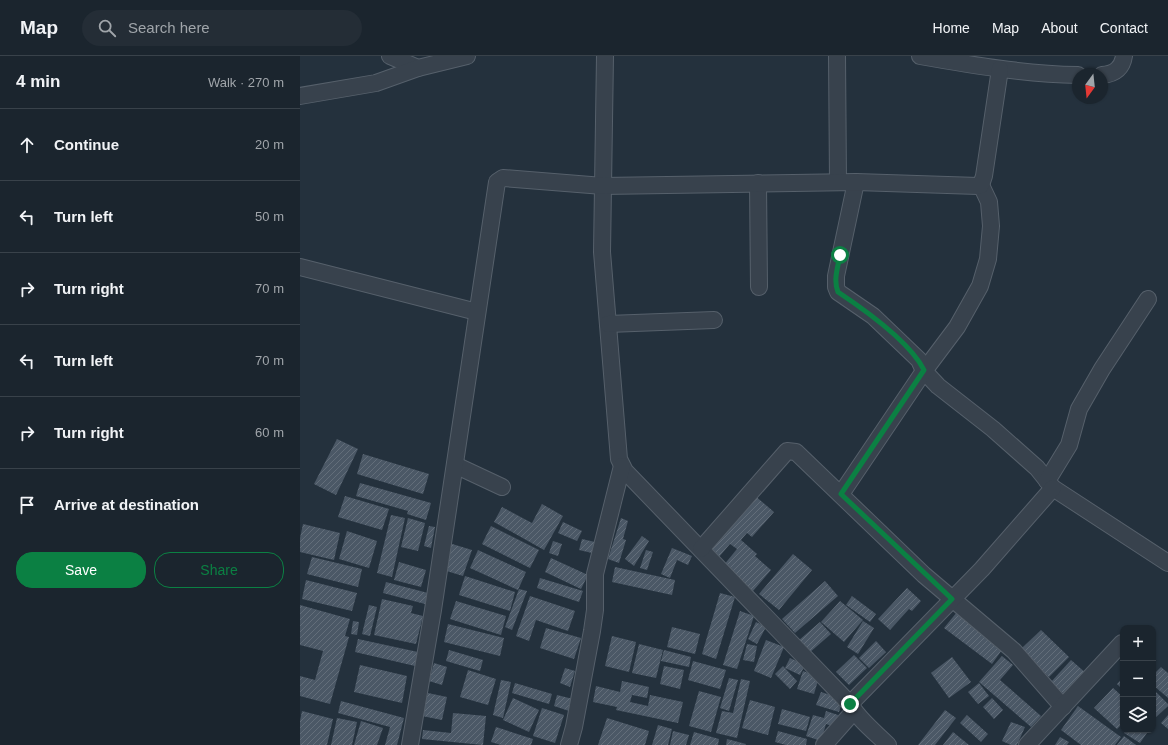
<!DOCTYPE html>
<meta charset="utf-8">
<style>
body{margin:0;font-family:Helvetica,sans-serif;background:#242d36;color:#f1f3f6}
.controls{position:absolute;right:12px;bottom:12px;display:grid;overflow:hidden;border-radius:8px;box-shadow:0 1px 3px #0004}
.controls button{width:36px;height:36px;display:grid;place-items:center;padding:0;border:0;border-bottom:1px solid #39424a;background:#1b252e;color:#f1f3f6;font:20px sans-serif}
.compass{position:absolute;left:772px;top:12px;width:36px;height:36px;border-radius:50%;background:#1b252e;box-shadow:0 1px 3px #0004;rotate:195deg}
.stop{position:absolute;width:12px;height:12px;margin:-9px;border:3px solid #0b8043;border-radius:50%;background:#fff}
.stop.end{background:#0b8043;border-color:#fff;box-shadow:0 1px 4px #0008}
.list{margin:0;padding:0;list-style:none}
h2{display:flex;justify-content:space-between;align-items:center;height:52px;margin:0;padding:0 16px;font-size:17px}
h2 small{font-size:13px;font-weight:400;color:#a0a5aa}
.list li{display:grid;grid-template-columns:26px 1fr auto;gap:12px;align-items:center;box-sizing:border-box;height:72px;padding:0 16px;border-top:1px solid #39424a}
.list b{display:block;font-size:15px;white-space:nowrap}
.list em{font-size:13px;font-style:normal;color:#a0a5aa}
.actions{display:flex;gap:8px;padding:12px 16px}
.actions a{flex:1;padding:9px 0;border:1px solid #0b8043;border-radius:16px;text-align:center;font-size:14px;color:#0b8043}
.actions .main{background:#0b8043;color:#fff}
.icon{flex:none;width:22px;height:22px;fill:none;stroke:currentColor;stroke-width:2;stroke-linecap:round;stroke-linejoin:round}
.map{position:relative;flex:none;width:868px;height:689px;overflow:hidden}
header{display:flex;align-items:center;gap:24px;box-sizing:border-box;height:56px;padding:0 20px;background:#1b252e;border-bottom:1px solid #39424a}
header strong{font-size:19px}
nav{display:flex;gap:22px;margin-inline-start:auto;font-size:14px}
.search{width:280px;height:36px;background:#242d36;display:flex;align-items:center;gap:10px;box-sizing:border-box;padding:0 14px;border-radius:22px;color:#a0a5aa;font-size:15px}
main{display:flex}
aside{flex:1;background:#1b252e}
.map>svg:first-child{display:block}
.building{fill:url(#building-hatch)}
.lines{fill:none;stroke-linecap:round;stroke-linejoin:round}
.minor-casing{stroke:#56606b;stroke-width:18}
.minor{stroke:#38424d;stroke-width:16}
.route{stroke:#0b8043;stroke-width:5}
</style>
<header>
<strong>Map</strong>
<div class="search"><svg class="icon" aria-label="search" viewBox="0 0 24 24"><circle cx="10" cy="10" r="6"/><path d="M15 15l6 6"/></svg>Search here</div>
<nav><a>Home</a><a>Map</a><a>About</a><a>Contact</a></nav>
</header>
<main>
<aside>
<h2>4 min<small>Walk · 270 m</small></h2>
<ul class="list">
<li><svg class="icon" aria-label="ahead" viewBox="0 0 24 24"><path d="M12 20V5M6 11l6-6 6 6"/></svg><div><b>Continue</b></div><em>20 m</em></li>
<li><svg class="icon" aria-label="left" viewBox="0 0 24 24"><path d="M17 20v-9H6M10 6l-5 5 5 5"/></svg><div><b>Turn left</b></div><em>50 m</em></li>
<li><svg class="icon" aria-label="right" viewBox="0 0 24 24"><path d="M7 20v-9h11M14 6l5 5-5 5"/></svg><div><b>Turn right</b></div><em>70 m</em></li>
<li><svg class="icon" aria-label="left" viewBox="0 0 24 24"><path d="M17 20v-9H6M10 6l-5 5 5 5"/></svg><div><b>Turn left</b></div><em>70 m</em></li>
<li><svg class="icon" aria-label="right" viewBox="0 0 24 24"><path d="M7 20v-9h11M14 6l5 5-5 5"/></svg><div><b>Turn right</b></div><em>60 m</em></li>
<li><svg class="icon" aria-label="arrive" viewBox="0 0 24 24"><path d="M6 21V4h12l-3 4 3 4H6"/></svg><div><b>Arrive at destination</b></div></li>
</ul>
<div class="actions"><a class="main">Save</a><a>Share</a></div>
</aside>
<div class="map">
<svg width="868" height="689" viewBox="0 0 868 689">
<defs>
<pattern id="building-hatch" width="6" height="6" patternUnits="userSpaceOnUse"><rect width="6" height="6" fill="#4b5866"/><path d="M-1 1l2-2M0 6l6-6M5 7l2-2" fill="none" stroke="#636e7a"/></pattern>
</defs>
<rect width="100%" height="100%" fill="#24313d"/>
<!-- building -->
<g class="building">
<path d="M37,383L58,393L36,439L14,428Z"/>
<path d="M63,398L129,418L123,438L57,418Z"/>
<path d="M60,427L131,447L126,464L107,458L108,455L56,440Z"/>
<path d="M454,439L474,456L452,481L447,477L441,484L457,498L455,500L471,514L453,535L423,510L437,493L430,488L419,501L409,493Z"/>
<path d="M45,440L89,453L82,474L38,461Z"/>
<path d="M242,448L263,460L244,494L194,466L202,451L232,467Z"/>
<path d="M91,459L105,462L92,521L77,517Z"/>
<path d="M108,462L125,467L118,495L101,491Z"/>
<path d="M321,462L328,465L323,483L326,484L319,507L308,503Z"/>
<path d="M263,466L282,475L277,485L258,477Z"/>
<path d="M3,468L40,477L34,504L0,496V482Z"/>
<path d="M129,470L135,471L131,492L124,490Z"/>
<path d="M191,470L239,494L230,512L182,488Z"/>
<path d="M47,475L77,485L69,512L39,503Z"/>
<path d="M342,480L349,485L334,510L325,503Z"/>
<path d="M282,483L295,486L292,497L279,494Z"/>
<path d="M253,485L262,488L258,500L249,497Z"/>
<path d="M149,487L172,494L163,520L140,513Z"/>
<path d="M372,492L392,500L388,509L377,504L370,522L361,518Z"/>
<path d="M178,494L226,516L218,534L170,512Z"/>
<path d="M346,494L353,496L347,514L340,512Z"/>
<path d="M493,498L512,514L479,554L459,538Z"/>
<path d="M12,501L62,513L58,531L7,518Z"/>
<path d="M251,502L288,519L281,533L245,516Z"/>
<path d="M99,506L126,514L121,531L94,524Z"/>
<path d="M315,511L375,524L372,539L312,526Z"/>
<path d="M165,520L215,536L210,555L159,539Z"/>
<path d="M240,522L283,535L279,546L237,532Z"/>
<path d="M6,524L57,537L52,555L2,543Z"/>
<path d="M525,525L538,540L495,577L482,563Z"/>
<path d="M86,526L128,537L125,548L83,537Z"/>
<path d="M607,532L621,545L612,555L609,553L590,574L578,563Z"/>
<path d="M219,533L227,535L212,574L205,571Z"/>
<path d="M420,537L435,541L416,603L402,598Z"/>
<path d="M230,540L275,555L268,575L236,564L229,585L216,580Z"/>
<path d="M552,540L576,558L570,566L546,549Z"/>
<path d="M82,543L113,550L111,557L123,560L116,588L74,579Z"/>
<path d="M156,545L206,560L201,579L150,563Z"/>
<path d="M540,545L563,564L544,586L521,566Z"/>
<path d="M0,549L50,563L45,580L49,581L30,648L0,640V620L15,624L23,595L0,589Z"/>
<path d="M69,549L77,551L70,580L62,578Z"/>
<path d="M440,555L454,560L437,613L423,609Z"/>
<path d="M657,556L704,591L692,608L644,572Z"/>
<path d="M53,565L59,566L57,579L51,578Z"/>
<path d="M563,565L574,572L558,598L547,591Z"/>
<path d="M456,566L466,571L457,588L448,583Z"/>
<path d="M520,566L531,578L509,597L498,585Z"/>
<path d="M148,568L204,582L200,600L144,586Z"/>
<path d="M372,571L400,578L395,598L367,591Z"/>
<path d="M246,572L281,582L274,603L240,592Z"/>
<path d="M741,574L769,601L749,621L721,593Z"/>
<path d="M312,580L336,586L329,616L305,610Z"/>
<path d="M58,583L118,596L115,610L55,596Z"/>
<path d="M466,584L484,591L471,622L454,615Z"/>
<path d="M576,585L586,596L569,612L559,602Z"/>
<path d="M339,588L363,594L356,622L332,617Z"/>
<path d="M447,588L457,590L454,606L443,604Z"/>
<path d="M149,594L183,604L180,615L146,605Z"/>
<path d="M364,594L391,601L389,611L361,605Z"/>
<path d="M554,599L567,612L549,629L536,616Z"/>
<path d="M702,600L713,609L700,624L741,660L731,671L679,626Z"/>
<path d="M652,601L671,626L649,642L631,617Z"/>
<path d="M490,602L505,609L500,619L485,612Z"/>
<path d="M771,604L787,618L766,640L751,626Z"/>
<path d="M393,605L426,614L420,633L388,624Z"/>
<path d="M134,607L147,611L142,629L129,625Z"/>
<path d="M60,609L107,620L102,647L54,636Z"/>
<path d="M364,610L384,614L380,633L360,628Z"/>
<path d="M483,610L497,625L490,633L475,618Z"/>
<path d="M861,611L868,617V642L853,629V619Z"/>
<path d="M265,612L275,615L270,631L260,627Z"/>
<path d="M168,614L196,623L188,649L160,641Z"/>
<path d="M503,615L519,621L514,638L497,633Z"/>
<path d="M823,621V634L817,628Z"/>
<path d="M429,622L438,624L429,655L420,652Z"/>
<path d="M441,623L450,625L437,682L416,677L422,655L433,657Z"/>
<path d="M201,624L211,626L203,662L193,659Z"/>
<path d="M322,625L349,631L347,642L332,639L330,646L348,650L350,639L383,646L378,667L316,654L317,651L293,646L296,630L320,636Z"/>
<path d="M215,627L252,638L249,648L212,637Z"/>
<path d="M679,627L689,640L678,648L668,636Z"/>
<path d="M813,632L823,641V667L817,673L794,652Z"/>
<path d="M853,633L868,648V650L854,663Z"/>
<path d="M399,635L421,641L411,676L389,670Z"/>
<path d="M521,636L543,643L539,656L516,649Z"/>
<path d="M128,637L147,641L142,664L122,660Z"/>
<path d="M257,639L273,643L269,655L254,650Z"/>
<path d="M213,642L239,654L229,676L203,664Z"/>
<path d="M692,642L703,654L694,663L683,651Z"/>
<path d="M450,644L475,651L468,679L442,672Z"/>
<path d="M41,645L104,662L97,689H85L90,671L38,657Z"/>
<path d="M778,650L821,681L815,689H781L761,674Z"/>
<path d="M242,652L264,659L255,687L233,680Z"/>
<path d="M482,653L510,661L506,675L478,668Z"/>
<path d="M645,654L656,662L635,689H618Z"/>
<path d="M2,655L33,663L27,689H0V665Z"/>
<path d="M526,655L538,659L535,671L526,668L521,685L506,680L513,659L524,662Z"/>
<path d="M153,657L186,660L183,689L122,683L123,674L151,677Z"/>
<path d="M667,659L688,678L681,686L660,667Z"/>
<path d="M868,659V673L861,667Z"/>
<path d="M37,662L57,666L52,689H31Z"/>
<path d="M307,662L349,675L345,689H298Z"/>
<path d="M61,665L83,672L77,689H54Z"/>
<path d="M711,666L725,671L717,689H711L702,685Z"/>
<path d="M358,669L372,673L368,689H352Z"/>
<path d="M196,671L233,683L231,689H201L191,686Z"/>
<path d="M826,674H849L840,687L824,677Z"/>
<path d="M373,675L389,679L386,689H370Z"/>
<path d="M478,675L507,683L506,689H486L475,686Z"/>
<path d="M394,676L419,683L418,689H390Z"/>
<path d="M653,676L669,689H643Z"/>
<path d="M824,680L836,689H817Z"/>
<path d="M760,681L769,686L767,689H755Z"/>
<path d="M427,683L446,688L445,689H426Z"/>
</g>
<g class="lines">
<defs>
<g id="minor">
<path d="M90,0L118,12"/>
<path d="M305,0L302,196L319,403L325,415L550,648C559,664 575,676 588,689"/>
<path d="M537,0L538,126"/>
<path d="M620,0C672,9 724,18 778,19"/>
<path d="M802,19C814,18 822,13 824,0"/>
<path d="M0,40L76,27L118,12L167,0"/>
<path d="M556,126L536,220V231L538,236L573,260L619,304L624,315L638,330L693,373L737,412L753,432L868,507"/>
<path d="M458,127L459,231"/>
<path d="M0,211L177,256"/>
<path d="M308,268L414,264"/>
<path d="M155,409L202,431"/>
<path d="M747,425L769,389L779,353L802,313L848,243"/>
<path d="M541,438L624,315L657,271L680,230L688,203L691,170L689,146L681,129"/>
<path d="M401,493L487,395L496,396L624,519L714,595L763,651"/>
<path d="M550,648L682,513L753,432"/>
<path d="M110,689L133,554L197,126L203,122L303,130L556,126L678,130L681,129L684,120L700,13"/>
<path d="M269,689L274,671L292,575L295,554V518L322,410"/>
<path d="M524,689L554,655"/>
<path d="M727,689L822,587"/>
</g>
</defs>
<!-- minor casing -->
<use href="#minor" class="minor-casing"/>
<!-- minor -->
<use href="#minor" class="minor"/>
</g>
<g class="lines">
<!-- route -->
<path class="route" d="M540,199C538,211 533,224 538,236C565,254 610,286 624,314L541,438L652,543L550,648"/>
</g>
</svg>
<div class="controls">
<button>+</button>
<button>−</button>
<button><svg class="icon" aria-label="layers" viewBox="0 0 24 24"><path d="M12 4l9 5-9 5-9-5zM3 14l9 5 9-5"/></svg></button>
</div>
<svg class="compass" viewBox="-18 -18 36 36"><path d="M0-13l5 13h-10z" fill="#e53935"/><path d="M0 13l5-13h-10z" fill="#a0a5aa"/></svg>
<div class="stop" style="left:540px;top:199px"></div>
<div class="stop end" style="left:550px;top:648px"></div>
</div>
</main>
